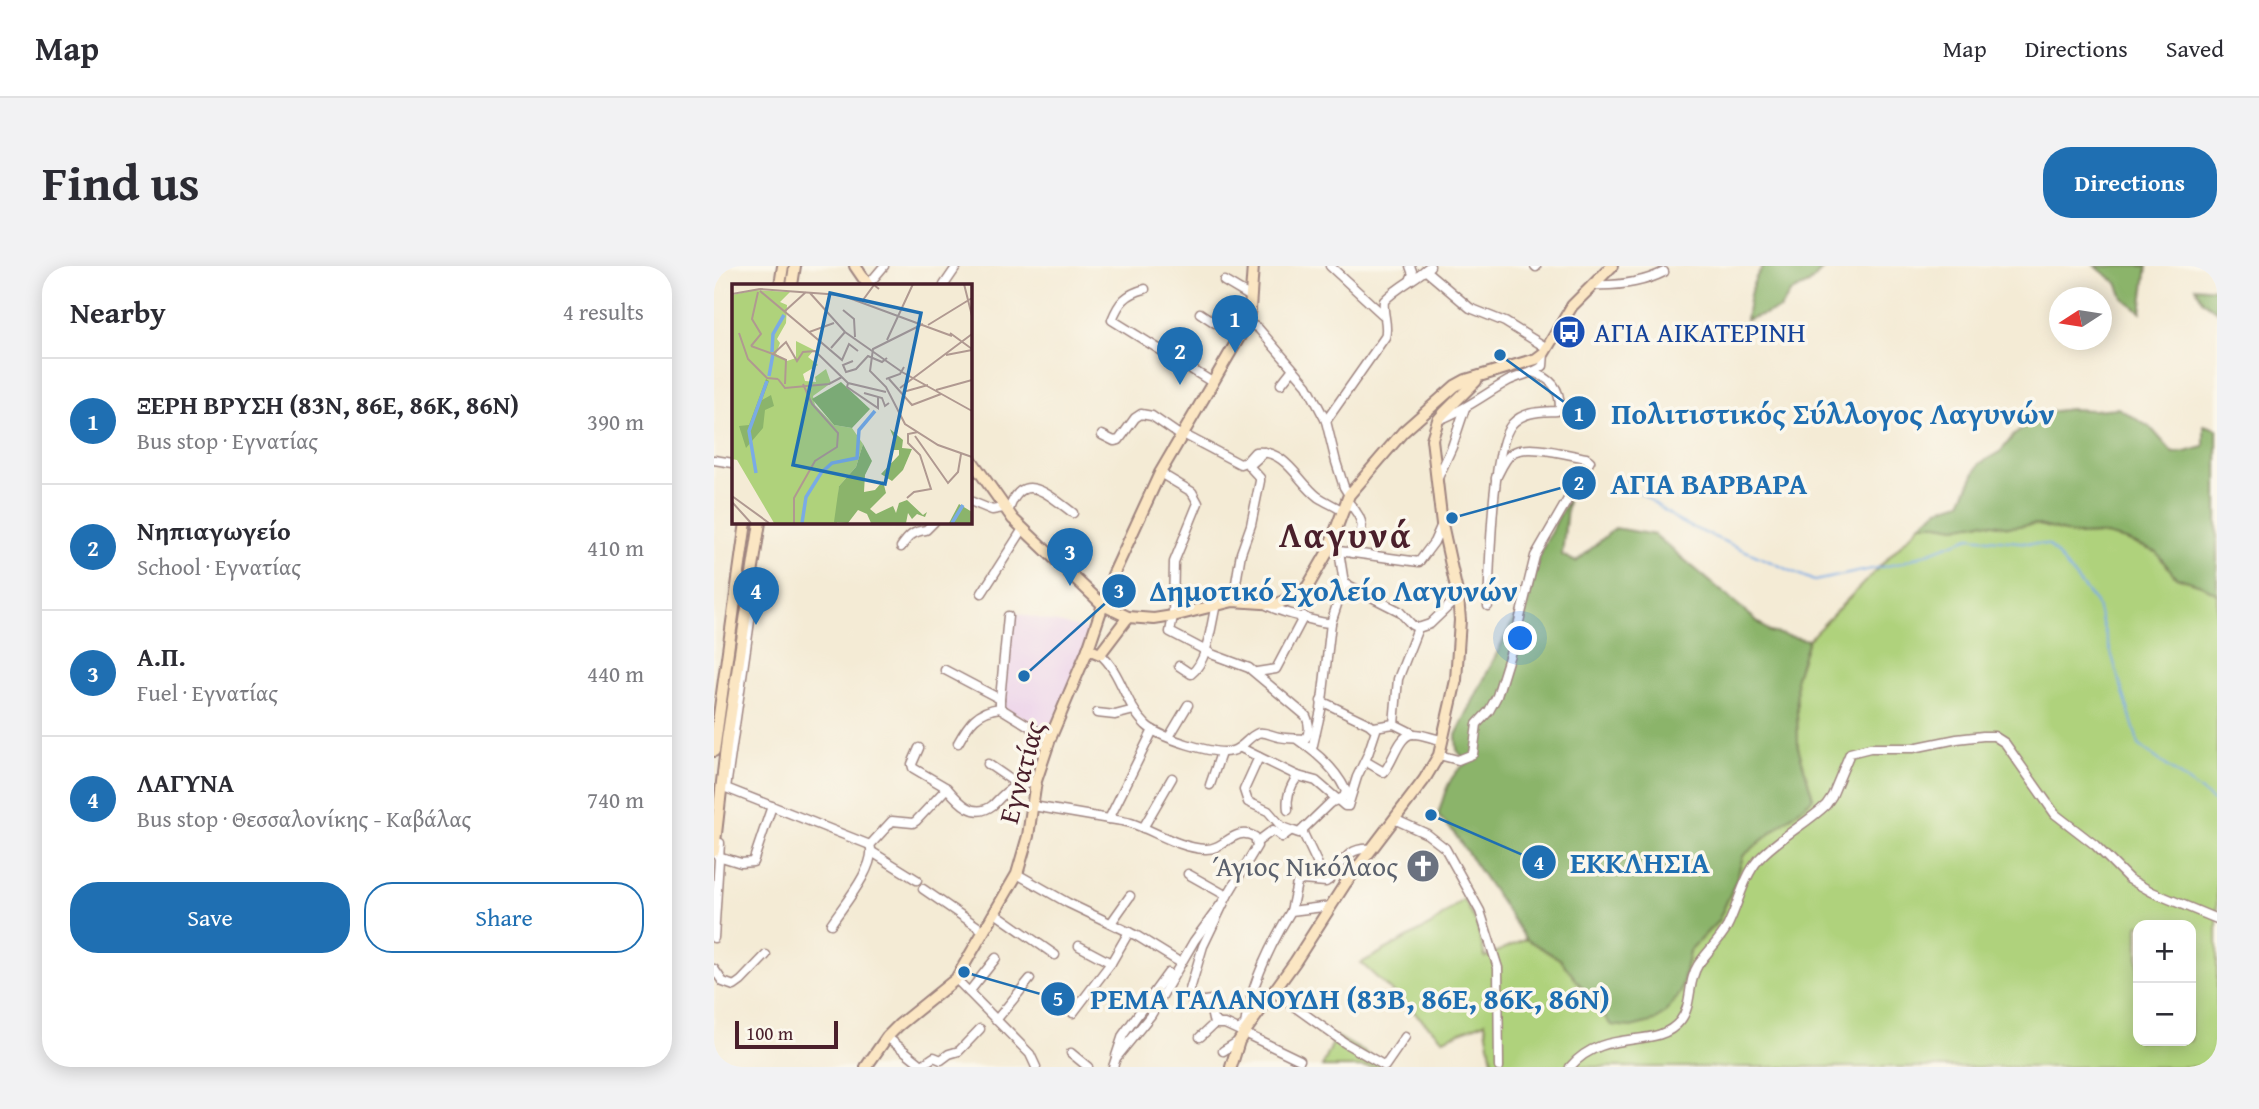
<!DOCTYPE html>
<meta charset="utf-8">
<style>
body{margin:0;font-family:"Gentium Book Plus",serif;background:#f2f2f3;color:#2b2b33}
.controls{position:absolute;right:21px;bottom:21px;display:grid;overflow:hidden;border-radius:14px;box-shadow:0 4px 18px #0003}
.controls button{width:63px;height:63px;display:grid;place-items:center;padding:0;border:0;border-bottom:2px solid #e1e1e2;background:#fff;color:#2b2b33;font:35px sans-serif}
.compass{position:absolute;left:1335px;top:21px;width:63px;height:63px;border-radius:50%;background:#fff;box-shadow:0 4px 18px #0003;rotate:258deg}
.scale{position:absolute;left:21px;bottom:18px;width:103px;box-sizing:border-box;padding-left:7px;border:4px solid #4a1f2b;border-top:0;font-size:19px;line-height:24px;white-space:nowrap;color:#4a1f2b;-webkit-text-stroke:5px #fbf7ec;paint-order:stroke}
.you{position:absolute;left:807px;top:373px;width:24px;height:24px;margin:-18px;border:5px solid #fff;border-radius:50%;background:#1a73e8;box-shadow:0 0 0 10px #1a73e833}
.badge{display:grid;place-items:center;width:46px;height:46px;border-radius:50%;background:#1f6fb2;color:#fff;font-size:23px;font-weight:700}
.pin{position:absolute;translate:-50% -58px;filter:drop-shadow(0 2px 4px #0008)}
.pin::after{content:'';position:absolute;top:37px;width:24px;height:21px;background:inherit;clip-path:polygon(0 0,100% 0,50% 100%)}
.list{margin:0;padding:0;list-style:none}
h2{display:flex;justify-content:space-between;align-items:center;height:91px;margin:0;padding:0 28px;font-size:30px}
h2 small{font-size:23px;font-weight:400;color:#7c7c81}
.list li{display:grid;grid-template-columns:46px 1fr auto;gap:21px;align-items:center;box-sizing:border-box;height:126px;padding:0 28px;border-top:2px solid #e1e1e2}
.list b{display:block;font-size:26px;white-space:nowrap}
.list p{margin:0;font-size:23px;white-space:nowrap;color:#7c7c81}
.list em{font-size:23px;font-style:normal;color:#7c7c81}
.actions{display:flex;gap:14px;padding:21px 28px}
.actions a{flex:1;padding:16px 0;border:2px solid #1f6fb2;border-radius:28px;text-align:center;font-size:24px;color:#1f6fb2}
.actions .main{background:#1f6fb2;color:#fff}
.map{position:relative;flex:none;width:1503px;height:801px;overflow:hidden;border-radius:28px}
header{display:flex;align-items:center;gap:42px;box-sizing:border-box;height:98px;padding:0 35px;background:#fff;border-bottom:2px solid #e1e1e2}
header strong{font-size:33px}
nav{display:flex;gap:38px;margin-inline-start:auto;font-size:24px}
.intro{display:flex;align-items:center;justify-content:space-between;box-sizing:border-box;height:168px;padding:0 42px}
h1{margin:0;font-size:49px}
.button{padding:18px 32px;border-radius:28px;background:#1f6fb2;color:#fff;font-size:24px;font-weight:700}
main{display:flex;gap:42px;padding:0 42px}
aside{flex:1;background:#fff;border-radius:28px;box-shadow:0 4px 18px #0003}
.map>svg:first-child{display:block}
.built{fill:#ecd1ea}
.green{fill:#afd27b;stroke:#7c7853;stroke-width:2;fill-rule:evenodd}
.forest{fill:#8bb46b;stroke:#6a6a4b;stroke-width:2}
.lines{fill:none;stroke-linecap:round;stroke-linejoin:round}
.stream{stroke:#7aabe5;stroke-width:2}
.street-casing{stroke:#9f8580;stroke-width:11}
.secondary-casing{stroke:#9f8580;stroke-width:14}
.street{stroke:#fff;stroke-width:8}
.secondary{stroke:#fbe6c3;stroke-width:10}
.labels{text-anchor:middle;stroke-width:7;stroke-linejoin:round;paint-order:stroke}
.transit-label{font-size:28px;fill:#164399;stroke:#fbf7ec;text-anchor:start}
.street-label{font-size:28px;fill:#4a1f2b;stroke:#fbf7ec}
.worship-label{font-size:28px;fill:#5b616d;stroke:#fbf7ec;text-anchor:end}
.district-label{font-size:35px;font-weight:bold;letter-spacing:2px;fill:#4a1f2b;stroke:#fbf7ec}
.inset-river{fill:none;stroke:#7aabe5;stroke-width:3.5}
.inset-road{fill:none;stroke:#b09991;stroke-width:2}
.view{fill:#1f6fb2;fill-opacity:0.15;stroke:#1f6fb2;stroke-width:3.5}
.inset-edge{fill:none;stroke:#4a1f2b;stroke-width:3.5}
.leader{fill:none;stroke:#1f6fb2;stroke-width:2.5}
.callout-dot{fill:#1f6fb2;stroke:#fbf7ec;stroke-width:2.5}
.mark-label{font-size:21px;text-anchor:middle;font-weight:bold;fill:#fff}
.callout-label{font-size:30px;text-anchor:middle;font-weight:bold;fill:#1f6fb2;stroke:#fbf7ec;stroke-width:7;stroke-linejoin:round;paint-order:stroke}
</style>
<header>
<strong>Map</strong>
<nav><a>Map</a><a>Directions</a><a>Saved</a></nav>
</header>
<div class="intro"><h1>Find us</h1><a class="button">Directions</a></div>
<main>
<aside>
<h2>Nearby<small>4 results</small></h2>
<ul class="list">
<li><span class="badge">1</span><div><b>ΞΕΡΗ ΒΡΥΣΗ (83Ν, 86Ε, 86Κ, 86Ν)</b><p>Bus stop · Εγνατίας</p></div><em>390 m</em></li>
<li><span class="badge">2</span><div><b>Νηπιαγωγείο</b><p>School · Εγνατίας</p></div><em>410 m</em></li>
<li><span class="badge">3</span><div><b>Α.Π.</b><p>Fuel · Εγνατίας</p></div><em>440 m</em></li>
<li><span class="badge">4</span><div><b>ΛΑΓΥΝΑ</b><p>Bus stop · Θεσσαλονίκης - Καβάλας</p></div><em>740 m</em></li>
</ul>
<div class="actions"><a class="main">Save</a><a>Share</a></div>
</aside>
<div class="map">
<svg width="1503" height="801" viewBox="0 0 1503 801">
<rect width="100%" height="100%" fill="#fbf7ec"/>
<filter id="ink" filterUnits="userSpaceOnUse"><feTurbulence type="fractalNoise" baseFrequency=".0143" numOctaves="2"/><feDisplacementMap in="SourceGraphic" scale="14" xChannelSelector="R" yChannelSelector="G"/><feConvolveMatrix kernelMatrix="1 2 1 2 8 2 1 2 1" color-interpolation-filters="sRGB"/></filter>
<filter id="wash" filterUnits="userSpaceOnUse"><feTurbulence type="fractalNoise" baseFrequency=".00686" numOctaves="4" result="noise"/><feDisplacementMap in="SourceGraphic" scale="28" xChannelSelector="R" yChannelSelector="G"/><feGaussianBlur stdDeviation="1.57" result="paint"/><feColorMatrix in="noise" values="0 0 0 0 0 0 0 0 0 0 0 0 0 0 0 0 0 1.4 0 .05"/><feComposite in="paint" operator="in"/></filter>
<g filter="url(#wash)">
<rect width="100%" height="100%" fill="#f4ebd5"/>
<!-- built -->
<path class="built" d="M297,346L378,365L337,465L288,441Z"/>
<!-- green -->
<g class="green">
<path d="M1268,256L1296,261L1321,258L1362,269L1388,268L1412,274L1442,286L1462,311L1487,319L1503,328V801H779L771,756L729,773L647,697L717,659L750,633L763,659L771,691L812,673L847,694L897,759L967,726L975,685L1004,655L1022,615L1029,590L1099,532L1084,481L1082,411L1094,374L1207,258H1224L1242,261ZM1424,659H1477V775H1424Z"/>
<path d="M622,770L677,801H608Z"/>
</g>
<!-- forest -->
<g class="forest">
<path d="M1050,0H1112L1095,18L1077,26L1066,43L1032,54C1035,34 1036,15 1050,0Z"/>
<path d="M1381,0H1433L1427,46L1409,32L1403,17Z"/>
<path d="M1481,21L1503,23V45L1489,35Z"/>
<path d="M1404,142L1437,162L1459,187L1471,186L1490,181V159L1503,163V328L1487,319L1462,311L1442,286L1412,274L1388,268L1362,269L1321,258L1296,261L1268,256L1242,261L1224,258H1207L1225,243L1247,236L1265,198L1287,185L1300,169L1333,146L1356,143L1379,144Z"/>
<path d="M854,233L848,289L862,296L901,262L941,269L1056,366L1094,374L1082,411L1084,481L1099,532L1029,590L1022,615L1004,655L975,685L967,726L951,747L941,755L917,761L897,759L846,693L812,673L738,564L724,550C729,531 735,507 753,497L743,484L742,469L800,353H810L825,289Z"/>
</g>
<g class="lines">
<!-- stream -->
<path class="stream" d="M909,214L966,256L1100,315L1187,297L1256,271L1335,279L1382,337L1425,479L1503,538"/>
</g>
</g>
<g filter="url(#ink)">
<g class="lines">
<defs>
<g id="street">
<path d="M616,0L668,48"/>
<path d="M696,0L699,8L697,12"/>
<path d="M821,0L822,1"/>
<path d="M711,4L756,42L791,56L833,82"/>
<path d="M510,15L537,31"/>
<path d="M154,19L170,0"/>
<path d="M230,19L243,0"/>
<path d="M878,19C903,20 928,17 950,6"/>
<path d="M431,23C412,28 405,36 398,54L498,116"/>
<path d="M486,47L501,57L514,51H522L544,62L593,119L612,155L622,196L630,221L635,229"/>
<path d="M567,118L578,104"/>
<path d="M727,153C751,144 771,128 794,115C805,109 819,108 829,100L830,87"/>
<path d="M612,155L671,71C675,59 668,48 670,35C684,20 702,13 716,0"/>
<path d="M469,168L526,198L532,196L541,186C572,183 584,216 604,231C612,236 621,240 629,245"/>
<path d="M388,169L400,175L405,174L421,152L427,148L438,150L467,170"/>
<path d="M0,194L19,197"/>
<path d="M723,214L738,181L751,142"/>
<path d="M256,235L278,244L289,242"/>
<path d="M634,236C654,257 649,264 638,287"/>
<path d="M294,247C307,202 334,228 359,247"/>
<path d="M187,281C194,271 199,265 212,264L220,256"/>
<path d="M622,284L625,285L630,317"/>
<path d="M625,285L705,296L720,276L728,258"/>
<path d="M268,327L309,263"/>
<path d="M519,335L527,287L537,259L546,215V212L535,200L551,186"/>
<path d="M553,339C561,344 608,358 617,357L630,317L685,345L698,359L704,362"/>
<path d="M774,340C776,304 777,182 798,158C810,145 826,146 843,145L846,142C846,122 837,112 818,106"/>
<path d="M386,388C408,407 411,439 432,459C444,471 502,490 518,485C529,482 534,471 544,467C551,465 558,470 565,471C573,473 583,472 591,473C597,466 595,457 592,450L535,402L500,389L456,366L459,350L460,296L484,237L478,226L446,207"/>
<path d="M465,400L477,408C494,395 497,359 502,338"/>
<path d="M231,404L286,433V442L336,473"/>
<path d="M543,406L562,403L590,350"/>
<path d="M286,433L294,350"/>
<path d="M383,447L401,449L420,444"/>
<path d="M680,458L684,413L704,362L716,358L744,331"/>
<path d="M660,461L680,458L700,468"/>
<path d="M455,471L474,439"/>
<path d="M244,477C255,457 263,445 286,442"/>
<path d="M205,482L198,498L199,502L233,522"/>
<path d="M527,482L545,491L530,524L534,536L554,545L568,561L585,567L616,537L630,531L632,525C622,503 603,487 584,474"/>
<path d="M598,483L607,444L617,357"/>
<path d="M725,489L744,494L759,488L763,458L775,445L783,430L801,372L821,290L876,195L872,192C855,189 810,176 797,188C790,194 786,205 782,212"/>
<path d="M545,491L584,510L602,515L631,540H634L643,511L654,488L662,464L655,458L607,435"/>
<path d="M651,495L670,506C679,497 685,467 700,468C709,468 719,473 728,474"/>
<path d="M274,498L306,520"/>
<path d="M496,519L507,487"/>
<path d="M12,522L42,313"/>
<path d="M12,522L156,579"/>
<path d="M319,540L395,553"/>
<path d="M574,544C572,531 576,520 584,510"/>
<path d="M680,553L713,568L731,582L766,645L784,702L785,801"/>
<path d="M429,562L458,512"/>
<path d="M588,565L608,607L615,614"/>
<path d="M543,576L559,564L568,571L576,565"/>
<path d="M158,586L203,614"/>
<path d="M4,590L27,597L39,596L58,540"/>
<path d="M303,608L354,637L423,670L462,694"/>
<path d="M474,608L513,630L489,680L475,727L479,737L497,734L500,737L497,745L499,754L504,757"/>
<path d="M209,623L270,665"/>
<path d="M577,645L583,617L588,614L612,616C629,601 629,581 657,583"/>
<path d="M281,647L341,689"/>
<path d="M397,657L416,630"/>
<path d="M117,658C128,641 164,599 156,579L178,555L199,557L202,555L233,522C245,536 260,554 279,539C284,534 289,528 295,524C303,519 314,518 322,515"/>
<path d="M0,672L6,577"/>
<path d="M365,680L397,697L415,666"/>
<path d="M0,703L9,716L20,720L27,715L52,689"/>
<path d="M242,713L316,788L322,801"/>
<path d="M255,726L282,692"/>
<path d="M560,726L631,777L671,800L691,771"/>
<path d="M359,747L397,697"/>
<path d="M283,753L316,713"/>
<path d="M173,771L208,799L220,791L227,794L235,788L245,785L266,763"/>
<path d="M486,771L500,758H511L524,764L533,758"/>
<path d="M509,785L525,775"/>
<path d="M357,787L374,801"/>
<path d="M402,790L409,769L454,707"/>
<path d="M586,794L530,767C534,724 555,681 577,645L617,640"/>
<path d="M399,801L402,792L437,749L480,675L513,630L543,580L541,571C520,559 511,584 491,583C465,582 441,565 417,557C410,555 402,554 395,553L439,464"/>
<path d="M856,801C891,760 942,785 966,755C979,739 973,716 984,699C993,686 1005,675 1013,661C1024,640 1029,611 1045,593C1064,572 1091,559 1112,539L1118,530L1136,487L1156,482H1199L1243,473L1269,470H1280L1291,477L1341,548L1381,579L1415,613L1438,626L1503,653"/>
</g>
<g id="secondary">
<path d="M141,0L154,19"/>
<path d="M66,19L69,0"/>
<path d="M78,19L81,0"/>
<path d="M256,192L299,253L389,339L414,351L440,353L459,350L519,335L563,338L586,328L594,320L613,287L635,229L689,166L741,120L752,114L822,93L830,87L858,40L898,0"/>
<path d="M374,383L386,388L414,351"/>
<path d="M0,485L32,256"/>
<path d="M0,585L13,473L46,256"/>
<path d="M152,801L173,771L185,759L242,713L303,608L314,570L322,515L336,473L374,383L399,309L446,207L530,63L536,43L539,0"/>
<path d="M517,801L525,775L530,767L581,696L631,618L710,514L725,489L742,414L746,354L744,331L728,258L718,173L724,154L730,147L762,115"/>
</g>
</defs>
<!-- street casing -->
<use href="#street" class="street-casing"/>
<!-- secondary casing -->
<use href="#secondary" class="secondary-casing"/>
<!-- street -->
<use href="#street" class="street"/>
<!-- secondary -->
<use href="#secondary" class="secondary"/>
</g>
</g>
<!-- icons -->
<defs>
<symbol id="bus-disc" viewBox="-11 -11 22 22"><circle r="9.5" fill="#1a4fb4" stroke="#fbf7ec"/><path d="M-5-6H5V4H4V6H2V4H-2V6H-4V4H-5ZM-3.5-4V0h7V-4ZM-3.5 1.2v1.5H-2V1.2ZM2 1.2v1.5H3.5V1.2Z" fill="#fff"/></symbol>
<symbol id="church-disc" viewBox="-11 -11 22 22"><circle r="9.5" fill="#6b7280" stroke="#fbf7ec"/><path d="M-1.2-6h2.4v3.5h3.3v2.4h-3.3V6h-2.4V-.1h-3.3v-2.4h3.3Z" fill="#fff"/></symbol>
</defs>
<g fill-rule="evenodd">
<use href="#bus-disc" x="836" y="47" width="38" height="38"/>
<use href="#church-disc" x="690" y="581" width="38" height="38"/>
</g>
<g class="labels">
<!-- transit labels -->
<g class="transit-label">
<text x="880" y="76">ΑΓΙΑ ΑΙΚΑΤΕΡΙΝΗ</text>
</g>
<!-- street labels -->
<g class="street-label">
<text transform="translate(307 506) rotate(-75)" y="10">Εγνατίας</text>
</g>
<!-- worship labels -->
<g class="worship-label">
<text x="684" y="610">Άγιος Νικόλαος</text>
</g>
<!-- district labels -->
<g class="district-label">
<text x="632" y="281">Λαγυνά</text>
</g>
</g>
<!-- overview -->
<g transform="translate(18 18)">
<rect width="240" height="240" fill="#f4ebd5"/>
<path d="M23,6L58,8L48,18L55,21L54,39L45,55L48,59L44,70L55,77L64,74V57L82,66L76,73L86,81L71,90L73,97L84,98L83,93L94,85L99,99L81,112L83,121L102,141L120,144L131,160L124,183L107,202L105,239H42L5,176L0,175V11Z" fill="#afd27b"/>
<path d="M34,95L37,97L30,116L39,111L42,122L33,126L31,144L14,164L7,142L17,141ZM109,98L138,125L120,144L102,141L80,115ZM158,145L171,156L170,164L180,165L171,186L160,197L149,190L167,171V166H159L163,157ZM131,160L140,177L133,191L132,208L143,206L151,197L154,209L138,225L144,230L161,222L164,229L167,219L175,216L191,231L195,228L193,233L185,230L180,235L176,229L174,239H139L135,230L126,226L116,239L102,238L107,202L124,183ZM227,220L240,228V239H217Z" fill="#8bb46b"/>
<path class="inset-river" d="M40,68L41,50L52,31M37,92L41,70M24,189L17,147L35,97M70,239L74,213L89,189L100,179L125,174L127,146L143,127M220,239L231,221"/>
<path class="inset-road" d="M232,0L240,32M28,5L109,11L220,52M28,7L77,48M78,9L113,48L170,88L240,127M0,10L28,5M131,16L142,1L147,5M111,26L122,35L123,53M53,27L74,8M102,39L77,48L110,76L117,60L126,67M191,40L141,65L138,87L154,103L173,140L206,161L240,173M196,41L240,14M7,49L16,75L35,94L46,95M218,49L240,65M155,56L181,0M19,62L41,70L54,58L65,77L71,68L83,67L116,99L154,108M19,62L29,50L20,35L26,8M99,64L113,48M41,70L54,76L53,100M214,71L240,66M121,77L111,81L114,88L124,85L136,72L150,78L155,74M46,95L53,104L97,100L110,93M154,95L168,90L172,83M157,95L180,121L209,110M116,99L115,103L146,124V113M168,104L240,50M204,106L240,96M171,108L196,101M132,109L150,114L153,122L157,119M183,152L216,199L226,188L229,170M0,212L37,239M175,214L182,208L199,205L188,171L176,159V150L186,148M0,218L19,239M62,239V214L83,177L105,163L106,149L80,120L71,100"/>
<path class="view" d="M98,9L189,29L153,200L61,181Z"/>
<rect width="240" height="240" class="inset-edge"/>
</g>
<!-- callouts -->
<path class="leader" d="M786 89L865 147M738 252L865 217M310 410L405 325M717 549L825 596M250 706L344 733"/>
<g class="callout-dot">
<circle cx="786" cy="89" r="7"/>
<circle cx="738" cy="252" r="7"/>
<circle cx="310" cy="410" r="7"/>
<circle cx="717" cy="549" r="7"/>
<circle cx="250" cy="706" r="7"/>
<circle cx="865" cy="147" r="18"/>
<circle cx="865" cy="217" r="18"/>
<circle cx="405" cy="325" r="18"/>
<circle cx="825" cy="596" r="18"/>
<circle cx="344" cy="733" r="18"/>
</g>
<g class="mark-label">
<text x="865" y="155">1</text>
<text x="865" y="224">2</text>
<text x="405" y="332">3</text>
<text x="825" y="604">4</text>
<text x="344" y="740">5</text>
</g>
<g class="callout-label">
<text x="1119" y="158">Πολιτιστικός Σύλλογος Λαγυνών</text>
<text x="995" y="228">ΑΓΙΑ ΒΑΡΒΑΡΑ</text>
<text x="620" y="335">Δημοτικό Σχολείο Λαγυνών</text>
<text x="926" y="607">ΕΚΚΛΗΣΙΑ</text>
<text x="636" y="743">ΡΕΜΑ ΓΑΛΑΝΟΥΔΗ (83Β, 86Ε, 86Κ, 86Ν)</text>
</g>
</svg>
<div class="controls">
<button>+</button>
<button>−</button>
</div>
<svg class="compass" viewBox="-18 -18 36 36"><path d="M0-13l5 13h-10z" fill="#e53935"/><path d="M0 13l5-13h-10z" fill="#7c7c81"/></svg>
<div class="scale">100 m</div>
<div class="you"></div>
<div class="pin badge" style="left:521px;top:87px">1</div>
<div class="pin badge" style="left:466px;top:119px">2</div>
<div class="pin badge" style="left:356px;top:320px">3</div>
<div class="pin badge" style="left:42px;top:359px">4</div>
</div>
</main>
